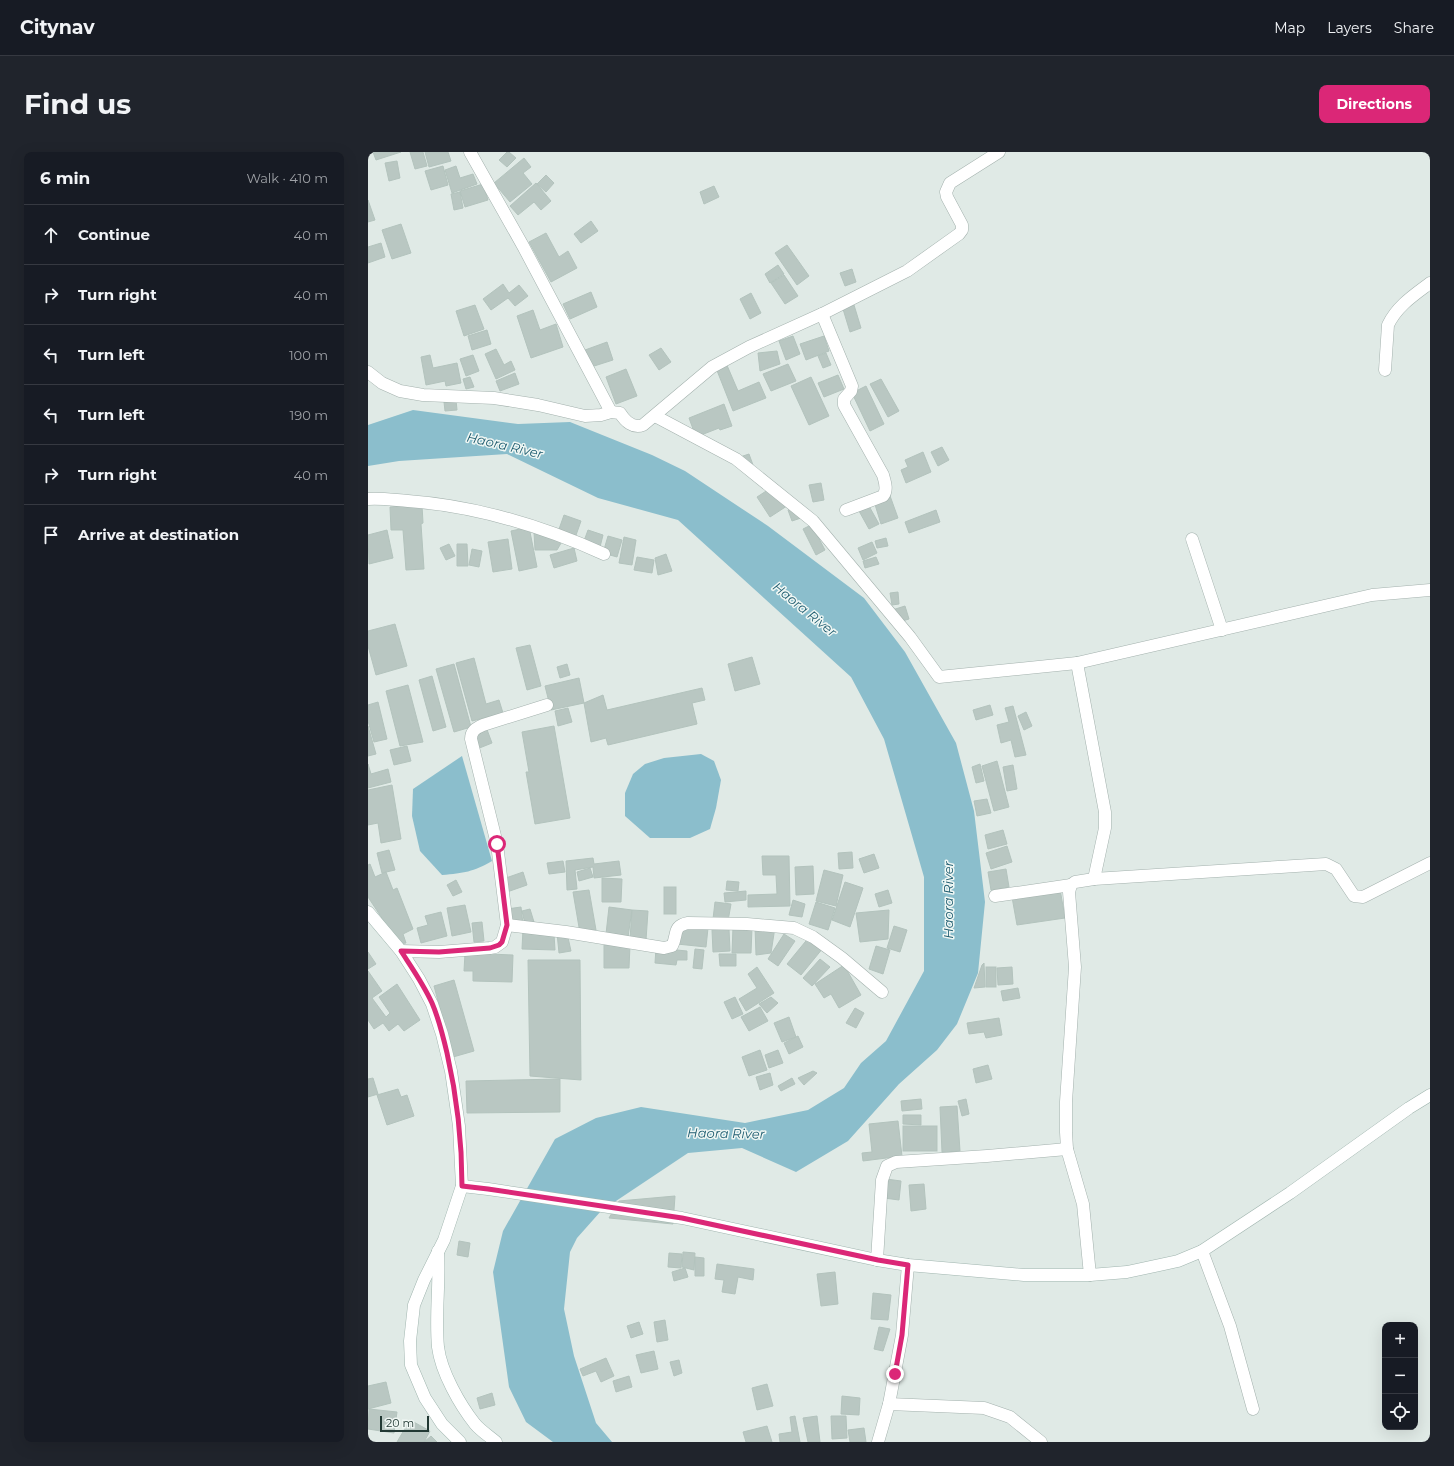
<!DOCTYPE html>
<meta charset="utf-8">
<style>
body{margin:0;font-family:Montserrat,sans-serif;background:#20242c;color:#f1f3f6}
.controls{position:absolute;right:12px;bottom:12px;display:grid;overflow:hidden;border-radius:8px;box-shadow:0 4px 16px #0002}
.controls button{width:36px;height:36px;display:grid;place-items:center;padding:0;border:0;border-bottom:1px solid #363941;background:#171b24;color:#f1f3f6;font:20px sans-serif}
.scale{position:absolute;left:12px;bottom:10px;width:49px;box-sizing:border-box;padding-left:4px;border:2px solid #223934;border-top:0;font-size:11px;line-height:14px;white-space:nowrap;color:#223934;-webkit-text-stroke:3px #f0f7f4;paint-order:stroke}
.stop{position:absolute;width:12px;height:12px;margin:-9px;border:3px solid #db2777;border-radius:50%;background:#fff}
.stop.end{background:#db2777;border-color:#fff;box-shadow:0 1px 4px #0008}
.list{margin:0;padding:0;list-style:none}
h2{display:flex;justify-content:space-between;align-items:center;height:52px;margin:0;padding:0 16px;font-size:17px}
h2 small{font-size:13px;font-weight:400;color:#9ea1a6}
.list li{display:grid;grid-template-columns:26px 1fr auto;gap:12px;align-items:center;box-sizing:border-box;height:60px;padding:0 16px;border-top:1px solid #363941}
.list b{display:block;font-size:15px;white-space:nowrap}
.list em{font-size:13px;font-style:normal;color:#9ea1a6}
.icon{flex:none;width:22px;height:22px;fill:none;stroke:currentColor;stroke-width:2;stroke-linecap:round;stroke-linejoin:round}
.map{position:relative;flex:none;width:1062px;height:1290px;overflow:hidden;border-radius:8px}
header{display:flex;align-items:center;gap:24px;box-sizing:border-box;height:56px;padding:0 20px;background:#171b24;border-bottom:1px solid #363941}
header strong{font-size:19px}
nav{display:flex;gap:22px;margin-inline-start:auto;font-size:14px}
.intro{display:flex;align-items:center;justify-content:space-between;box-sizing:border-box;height:96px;padding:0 24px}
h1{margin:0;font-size:28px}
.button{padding:10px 18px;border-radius:8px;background:#db2777;color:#fff;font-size:14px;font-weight:700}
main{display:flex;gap:24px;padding:0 24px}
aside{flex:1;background:#171b24;border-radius:8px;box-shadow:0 4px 16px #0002}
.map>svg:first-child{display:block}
.water{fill:#8bbecc}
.building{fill:#b9c7c2;stroke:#b3c3bd}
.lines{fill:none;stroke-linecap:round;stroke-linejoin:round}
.street-casing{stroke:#a3b1ad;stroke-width:13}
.secondary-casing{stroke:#a0b5af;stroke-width:13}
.street{stroke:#fff;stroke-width:12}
.secondary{stroke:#fff;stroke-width:12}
.route{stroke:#db2777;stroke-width:5}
.labels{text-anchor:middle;stroke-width:3;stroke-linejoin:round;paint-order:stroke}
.water-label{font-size:13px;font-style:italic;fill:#205e71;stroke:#f0f7f4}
</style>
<header>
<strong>Citynav</strong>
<nav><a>Map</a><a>Layers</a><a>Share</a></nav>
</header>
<div class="intro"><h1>Find us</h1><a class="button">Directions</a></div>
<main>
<aside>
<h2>6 min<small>Walk · 410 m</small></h2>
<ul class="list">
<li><svg class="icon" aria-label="ahead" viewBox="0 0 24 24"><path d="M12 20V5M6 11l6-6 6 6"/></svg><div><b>Continue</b></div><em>40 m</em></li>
<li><svg class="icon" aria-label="right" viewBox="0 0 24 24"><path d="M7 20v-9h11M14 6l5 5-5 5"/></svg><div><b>Turn right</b></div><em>40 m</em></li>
<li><svg class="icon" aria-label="left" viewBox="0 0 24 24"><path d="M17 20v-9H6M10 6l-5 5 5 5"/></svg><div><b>Turn left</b></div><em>100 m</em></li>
<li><svg class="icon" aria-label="left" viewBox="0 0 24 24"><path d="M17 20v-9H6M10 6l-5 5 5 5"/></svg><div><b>Turn left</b></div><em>190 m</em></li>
<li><svg class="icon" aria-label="right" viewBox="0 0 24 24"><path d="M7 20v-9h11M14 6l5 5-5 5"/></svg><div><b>Turn right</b></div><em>40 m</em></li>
<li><svg class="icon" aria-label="arrive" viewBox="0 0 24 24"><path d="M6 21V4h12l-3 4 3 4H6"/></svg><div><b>Arrive at destination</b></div></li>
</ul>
</aside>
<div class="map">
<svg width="1062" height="1290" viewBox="0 0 1062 1290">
<rect width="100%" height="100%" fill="#e0eae6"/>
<!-- water -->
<g class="water">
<path d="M45,258L150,272L202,270L284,303L317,319L400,374L496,446L537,500L588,591L606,659L617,750L610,821L589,872L569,898L531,932L480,989L428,1020L374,996L320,1001L233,1059L209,1086L202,1100L196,1157L206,1204L228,1271L244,1290H185L158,1270L141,1235L125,1120L135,1079L187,987L228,966L273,955L377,971L440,958L476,936L493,911L518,889L556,819V725L516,587L483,525L310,368L230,346L139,302L31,309L0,314V273Z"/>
<path d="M333,602L346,609L353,628L348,656L342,677L322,686H282L257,664V641L265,622L277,612L296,606Z"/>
<path d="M94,604L124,709C105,720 96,721 74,723L52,699L44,664L45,637Z"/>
</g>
<!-- building -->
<g class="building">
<path d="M5,0H33L8,8Z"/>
<path d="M42,0H55L59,14L47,17Z"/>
<path d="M57,0H80L83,9L61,15Z"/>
<path d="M139,0H141L148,6L139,15L131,8Z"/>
<path d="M156,6L163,15L155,21L164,32L142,50L126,31Z"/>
<path d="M29,9L32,26L21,29L17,11Z"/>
<path d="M75,14L80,33L63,38L57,19Z"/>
<path d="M88,14L92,26L105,22L109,32L84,41L77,18Z"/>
<path d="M178,23L186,31L178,40L169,32Z"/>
<path d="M168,31L183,49L173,58L166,50L150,63L142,54Z"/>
<path d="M115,32L120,48L97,55L92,39Z"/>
<path d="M346,34L351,45L336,52L332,40Z"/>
<path d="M92,40L95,56L86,58L83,42Z"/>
<path d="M0,48L7,68L0,70Z"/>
<path d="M223,69L230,79L213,91L206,82Z"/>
<path d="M33,72L43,101L24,107L14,78Z"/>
<path d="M178,81L191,105L200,99L209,116L183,130L161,90Z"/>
<path d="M13,91L17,105L0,111V95Z"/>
<path d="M419,93L441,124L429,133L407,101Z"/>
<path d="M410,113L416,122L402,131L397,122Z"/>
<path d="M484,117L488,130L477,134L472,121Z"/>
<path d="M416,123L430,144L417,152L403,131Z"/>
<path d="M135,132L141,141L151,133L160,144L147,154L140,146L123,158L115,147Z"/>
<path d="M223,140L229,155L202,167L195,152Z"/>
<path d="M383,141L393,161L382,167L372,147Z"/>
<path d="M107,153L116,177L96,184L88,159Z"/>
<path d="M486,153L493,176L482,180L475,157Z"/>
<path d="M165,158L172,178L188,172L195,195L163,206L149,164Z"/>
<path d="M119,178L123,192L104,198L100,184Z"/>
<path d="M425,184L432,202L418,208L411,189Z"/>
<path d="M456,184L461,199L438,208L432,192Z"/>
<path d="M239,190L245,208L223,215L217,198Z"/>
<path d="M293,196L303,210L291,218L281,203Z"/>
<path d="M128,197L136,213L143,209L147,218L128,227L117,202Z"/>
<path d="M409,199L412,212L392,219L390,201Z"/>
<path d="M458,201L463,213L455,216L450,204Z"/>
<path d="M62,203L65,216L89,211L93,231L78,234L77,229L58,233L53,205Z"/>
<path d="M105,203L111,219L98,224L92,207Z"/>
<path d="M358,211L370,239L391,230L398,246L365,259L348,216Z"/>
<path d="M420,212L428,229L403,239L395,222Z"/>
<path d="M258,217L269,244L248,252L238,225Z"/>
<path d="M147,221L151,232L132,239L128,229Z"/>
<path d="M470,223L476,237L456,245L450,231Z"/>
<path d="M102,225L106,235L98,237L95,227Z"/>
<path d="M443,225L461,264L441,273L423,234Z"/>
<path d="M513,227L531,259L520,265L502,232Z"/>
<path d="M498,234L516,272L502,279L484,241Z"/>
<path d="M88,248L89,258L77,259L76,250Z"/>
<path d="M356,252L364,274L352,278L351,276L328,285L321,266Z"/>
<path d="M574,295L581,308L570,314L563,300Z"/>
<path d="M555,300L563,320L538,331L533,318L540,315L537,308Z"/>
<path d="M381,302L385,313L369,306Z"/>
<path d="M453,331L456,348L445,350L441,333Z"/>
<path d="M409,332L422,352L402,365L389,345Z"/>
<path d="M521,341L530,366L513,372L505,346Z"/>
<path d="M54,353L55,371L53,372L56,417L38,418L35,378H23L22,355Z"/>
<path d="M432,354L436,365L424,369L420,358Z"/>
<path d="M501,354L511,372L501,377L491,359Z"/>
<path d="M568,358L572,370L541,381L537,370Z"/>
<path d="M196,363L213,369L207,386L190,380Z"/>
<path d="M451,369L449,383L457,398L448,403L435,377Z"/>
<path d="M161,375L169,415L151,419L143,379Z"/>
<path d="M19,378L25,406L1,412L0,383Z"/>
<path d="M220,378L235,383L232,395L216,389Z"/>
<path d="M166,380L196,386L189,398H167Z"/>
<path d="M240,384L254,388L249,405L235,401Z"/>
<path d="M256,385L268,388L264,413L251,411Z"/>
<path d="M518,386L520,394L509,396L507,389Z"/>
<path d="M140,387L144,417L125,420L120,390Z"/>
<path d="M504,390L509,401L495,408L490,396Z"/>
<path d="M81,392L87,404L78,408L72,396Z"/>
<path d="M89,392H99L100,414H89Z"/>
<path d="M206,396L209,409L186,416L182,403Z"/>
<path d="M104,397L114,399L111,415L101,413Z"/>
<path d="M298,402L304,419L290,423L287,406Z"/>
<path d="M269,405L286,408L284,421L266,418Z"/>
<path d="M508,405L511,412L497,416L495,409Z"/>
<path d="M530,440L531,452L524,453L522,441Z"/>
<path d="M537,454L541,467L524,472L521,459Z"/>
<path d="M27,472L39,514L8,523L0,494V479Z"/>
<path d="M162,493L173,534L159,538L148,496Z"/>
<path d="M384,505L392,532L367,539L360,512Z"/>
<path d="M106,506L118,552L131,548L135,561L104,569L88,511Z"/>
<path d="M86,512L103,575L86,580L68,517Z"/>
<path d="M199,512L202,523L192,526L189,515Z"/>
<path d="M64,524L78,575L65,579L51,528Z"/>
<path d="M211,526L216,551L183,558L177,534Z"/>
<path d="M40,533L55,590L32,594L18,539Z"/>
<path d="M334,536L337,548L324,551L329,572L240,593L238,586L223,590L216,551L235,543L239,558Z"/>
<path d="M10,550L19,587L6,590L0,569V553Z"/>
<path d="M622,553L625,563L608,568L605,558Z"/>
<path d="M645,554L658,603L647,605L643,588L633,591L629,573L641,570L637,556Z"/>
<path d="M200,556L204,570L190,574L187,559Z"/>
<path d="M658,560L664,574L656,578L650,564Z"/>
<path d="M0,574L8,602L0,604Z"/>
<path d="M186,574L202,666L167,672L158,620H161L154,580Z"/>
<path d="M118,575L124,591L109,597L106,582Z"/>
<path d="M39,594L43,609L26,613L22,598Z"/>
<path d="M629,609L641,655L626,659L614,614Z"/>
<path d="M0,612L3,622L20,617L23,630L0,636Z"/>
<path d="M612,612L616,629L608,631L604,615Z"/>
<path d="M645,613L649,637L639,639L635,615Z"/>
<path d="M24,633L33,687L13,691L10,671L0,673V638Z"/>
<path d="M619,647L623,661L609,664L606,649Z"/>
<path d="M635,678L639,692L620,697L617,683Z"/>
<path d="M639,694L644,710L623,717L618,701Z"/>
<path d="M21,698L27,718L14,721L9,701Z"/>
<path d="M484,700L485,716L471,717L470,701Z"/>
<path d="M506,702L511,716L496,721L491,707Z"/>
<path d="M394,704H421L422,754L380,755V743L409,742L408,723H395Z"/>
<path d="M225,706L226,712L251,709L253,723L226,726L225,715L207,718L209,737L199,738L198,709Z"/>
<path d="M195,709L197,720L181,722L179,711Z"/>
<path d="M2,712L7,725L18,720L25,738L29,736L45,777L35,782L38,791L31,792L0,745V713Z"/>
<path d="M445,714L446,742L428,743L427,715Z"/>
<path d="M222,716L225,725L211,729L209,720Z"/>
<path d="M638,717L641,735L623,738L620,720Z"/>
<path d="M456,718L475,723L468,754L448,749Z"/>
<path d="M155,720L159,733L139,740L135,727Z"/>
<path d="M234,726L254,727L253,750H234Z"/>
<path d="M88,728L94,740L85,744L79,733Z"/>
<path d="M359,729L371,730L370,739L358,738Z"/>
<path d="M477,730L495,736L482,775L464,768Z"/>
<rect x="296" y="735" width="12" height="27"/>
<path d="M692,737L697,766L649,773L644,745Z"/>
<path d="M221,738L228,778L212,781L205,740Z"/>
<path d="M520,738L524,751L511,755L507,742Z"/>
<path d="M378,739V748L357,750L356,741Z"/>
<path d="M425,748L437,752L434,765L421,763Z"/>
<path d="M347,750L363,752L360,769L345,767Z"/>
<path d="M448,750L467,756L460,778L441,772Z"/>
<path d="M97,753L103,780L84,784L79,756Z"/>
<path d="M153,755L155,772H142L139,757Z"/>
<path d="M241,755L264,758L260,785L238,782Z"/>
<path d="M162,757L166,770L157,772L154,759Z"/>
<path d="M264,758L280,759L278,788L262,787Z"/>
<path d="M521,758L520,787L492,790L488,761Z"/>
<path d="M73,760L79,784L53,791L49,776L60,773L57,764Z"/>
<path d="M114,770L116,789L106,790L104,771Z"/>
<path d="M526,774L539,778L532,800L519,796Z"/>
<path d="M315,775L340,776L338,795L309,792Z"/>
<path d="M365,775L384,776L383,801H364Z"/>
<path d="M387,775H407L403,801L388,803Z"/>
<path d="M155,777L186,782L187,798L154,797Z"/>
<path d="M361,777L362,799L345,800L344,778Z"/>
<path d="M189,781H199L203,799L191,801Z"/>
<path d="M416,782L427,789L410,814L400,807Z"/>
<path d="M442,784L455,796L433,823L419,812Z"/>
<path d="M236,793H262L261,816H236Z"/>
<path d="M508,794L522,798L515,822L501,817Z"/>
<path d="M288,796L319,799V808H309L308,813L287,811Z"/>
<path d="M327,797L336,798L334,817L325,816Z"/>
<path d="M0,800L8,812L0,817Z"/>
<path d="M97,801L145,803L144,830L105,829V819H96Z"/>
<path d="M351,802H368V814H352Z"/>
<path d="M452,807L462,815L444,834L435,826Z"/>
<path d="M160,808H212L213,928L162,924Z"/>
<path d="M616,811L617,835L606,836L614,813Z"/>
<path d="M476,813L493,843L471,856L463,842L456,846L447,832Z"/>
<path d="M389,815L406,841L378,859L371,847L389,836L380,822Z"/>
<rect x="618" y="815" width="10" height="20"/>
<path d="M644,815L645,832L630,833L629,816Z"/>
<path d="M0,819L14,839L4,846L18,865L22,861L11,845L29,832L52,868L36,879L30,872L21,879L15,871L6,877L0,868Z"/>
<path d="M86,828L106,899L85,905L66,834Z"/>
<path d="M650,836L652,846L635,849L633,839Z"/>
<path d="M367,845L375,862L364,867L356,850Z"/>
<path d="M403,845L410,851L399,861L391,852Z"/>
<path d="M392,855L400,869L381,879L373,865Z"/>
<path d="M487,856L496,861L488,876L478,871Z"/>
<path d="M421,865L428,885L414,890L406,871Z"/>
<path d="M631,866L634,883L618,886L616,880L601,882L599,871Z"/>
<path d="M430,884L435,895L421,902L416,891Z"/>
<path d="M392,898L399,918L381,924L374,905Z"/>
<path d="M410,898L415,911L401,916L397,903Z"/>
<path d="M620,913L624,927L608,931L605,917Z"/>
<path d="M445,919L449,921L436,933L430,926Z"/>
<path d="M402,921L405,933L392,938L388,925Z"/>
<path d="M5,926L10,942L0,945V927Z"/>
<path d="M424,926L427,932L413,939L410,934Z"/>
<path d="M192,927V960L99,961L98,929Z"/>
<path d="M30,937L33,945L39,943L46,964L19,973L9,943Z"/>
<path d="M553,947L554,957L534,959L533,949Z"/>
<path d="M598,947L601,962L594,964L590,949Z"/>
<path d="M589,954L592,999L574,1000L572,955Z"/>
<path d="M535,963H553V973L535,972Z"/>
<path d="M530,969L534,1004L495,1009L494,1001L504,1000L501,972Z"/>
<rect x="535" y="974" width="34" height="25"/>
<path d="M518,1027L533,1029L531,1048L516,1046Z"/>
<path d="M556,1032L558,1057L543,1059L541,1033Z"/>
<path d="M307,1044L305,1072L241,1066L251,1049Z"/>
<path d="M91,1089L102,1091L100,1105L89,1103Z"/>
<path d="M315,1100L327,1101L326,1118L314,1115Z"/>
<path d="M301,1101L314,1102L313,1116L300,1115Z"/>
<path d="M327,1105L336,1106V1124H327Z"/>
<path d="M349,1112L386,1117L385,1128L370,1125L367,1142L354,1140L356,1128L347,1127Z"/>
<path d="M317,1116L320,1125L306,1129L304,1120Z"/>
<path d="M467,1120L470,1152L453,1154L449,1122Z"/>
<path d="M505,1141L523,1143L520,1168L503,1167Z"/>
<path d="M297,1168L300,1188L289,1190L286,1170Z"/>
<path d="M271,1170L275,1182L263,1186L259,1174Z"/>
<path d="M511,1175L522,1177L515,1199L506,1197Z"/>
<path d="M286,1199L290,1217L273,1221L268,1203Z"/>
<path d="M238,1206L246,1224L233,1230L228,1219L215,1224L212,1217Z"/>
<path d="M311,1208L314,1221L306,1224L302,1210Z"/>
<path d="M261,1224L264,1235L248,1240L245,1229Z"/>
<path d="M18,1230L23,1251L0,1257V1234Z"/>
<path d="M399,1232L405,1254L389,1258L384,1236Z"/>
<path d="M124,1241L127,1253L112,1257L109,1246Z"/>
<path d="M474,1244L492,1246L491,1263L473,1262Z"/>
<path d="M1,1257L29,1260L26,1281L0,1277Z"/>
<path d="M427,1264L432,1290H412L411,1282L424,1280L422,1265Z"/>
<path d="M449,1264L452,1290H440L435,1266Z"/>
<path d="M463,1264H478L479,1286L464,1287Z"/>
<path d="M42,1268L62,1279L56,1290H29Z"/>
<path d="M399,1274L404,1290H378L375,1280Z"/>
<path d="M496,1276L498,1290H482L480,1278Z"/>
<path d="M63,1284L69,1290H56Z"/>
</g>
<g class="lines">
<defs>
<g id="street">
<path d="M102,0L155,94L243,260"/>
<path d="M454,162L484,234L483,239L476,247V253L515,323C517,330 520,338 515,344L478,358"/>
<path d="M1017,218L1020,173C1029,154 1046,143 1062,131"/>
<path d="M0,220L14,231L32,239L55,243L126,246L170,253L217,264L233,263L243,260L252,261C257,269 265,277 275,273L344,215L381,195L454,162L539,119L591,82L594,78V73L579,45L578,40L582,31L631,0"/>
<path d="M287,264L368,307L445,369L542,485L571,525L709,511"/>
<path d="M0,347C13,346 26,348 40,349C107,354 174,374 236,402"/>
<path d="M824,387L854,478"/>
<path d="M726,727L737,676V660L709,511L1004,443L1062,438"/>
<path d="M627,744L703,733"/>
<path d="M139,773L198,780L296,796L304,794C310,783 304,774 320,771L379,772L426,776L445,785L474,806L514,840"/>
<path d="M33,799L71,800L122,796L127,795L134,790L139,773L129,692L103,587C103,579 108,576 115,573L179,553"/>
<path d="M834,1099L862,1174L885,1257"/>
<path d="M509,1108L514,1028L519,1014L528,1010L619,1004L699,997"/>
<path d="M722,1123L715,1052L699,997L698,980V950L707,815L701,740L703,733L707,730L726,727L958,712L968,717L986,744L995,745L1062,711"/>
<path d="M521,1252L616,1256L642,1265L673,1290"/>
<path d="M510,1290L521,1252L534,1183L540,1113"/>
</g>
<g id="secondary">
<path d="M0,760L33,799L51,827L64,852L74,882L83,919L91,974L94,1034L76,1088L56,1128L46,1153L42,1189L43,1213L57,1246L74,1272L92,1290"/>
<path d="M94,1034L120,1037L314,1066L509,1108L540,1113L656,1123H722L759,1120L810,1109L834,1099L922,1041L1041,956L1062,943"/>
<path d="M70,1099C72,1131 67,1163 70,1195C73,1220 92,1253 107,1272C113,1279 121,1284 128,1290"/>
</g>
</defs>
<!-- street casing -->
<use href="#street" class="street-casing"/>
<!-- secondary casing -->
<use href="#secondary" class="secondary-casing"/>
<!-- street -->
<use href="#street" class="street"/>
<!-- secondary -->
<use href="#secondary" class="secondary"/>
</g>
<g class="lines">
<!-- route -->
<path class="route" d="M129,692L139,773L134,790L131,793L122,796L71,800L33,799C44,816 56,833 64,851C71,867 75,884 79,901C89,945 94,989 94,1034L120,1037L314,1066L510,1108L540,1113L534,1183L527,1222"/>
</g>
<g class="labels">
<!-- water labels -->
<g class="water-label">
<text transform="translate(137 293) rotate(13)" y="5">Haora River</text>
<text transform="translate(437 457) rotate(39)" y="5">Haora River</text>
<text transform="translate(580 748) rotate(-90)" y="5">Haora River</text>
<text transform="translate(358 981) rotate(1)" y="5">Haora River</text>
</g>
</g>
</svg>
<div class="controls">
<button>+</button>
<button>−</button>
<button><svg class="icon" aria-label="locate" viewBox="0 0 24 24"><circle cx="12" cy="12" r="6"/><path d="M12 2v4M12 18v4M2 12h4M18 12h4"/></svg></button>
</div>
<div class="scale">20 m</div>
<div class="stop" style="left:129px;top:692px"></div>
<div class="stop end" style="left:527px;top:1222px"></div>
</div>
</main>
